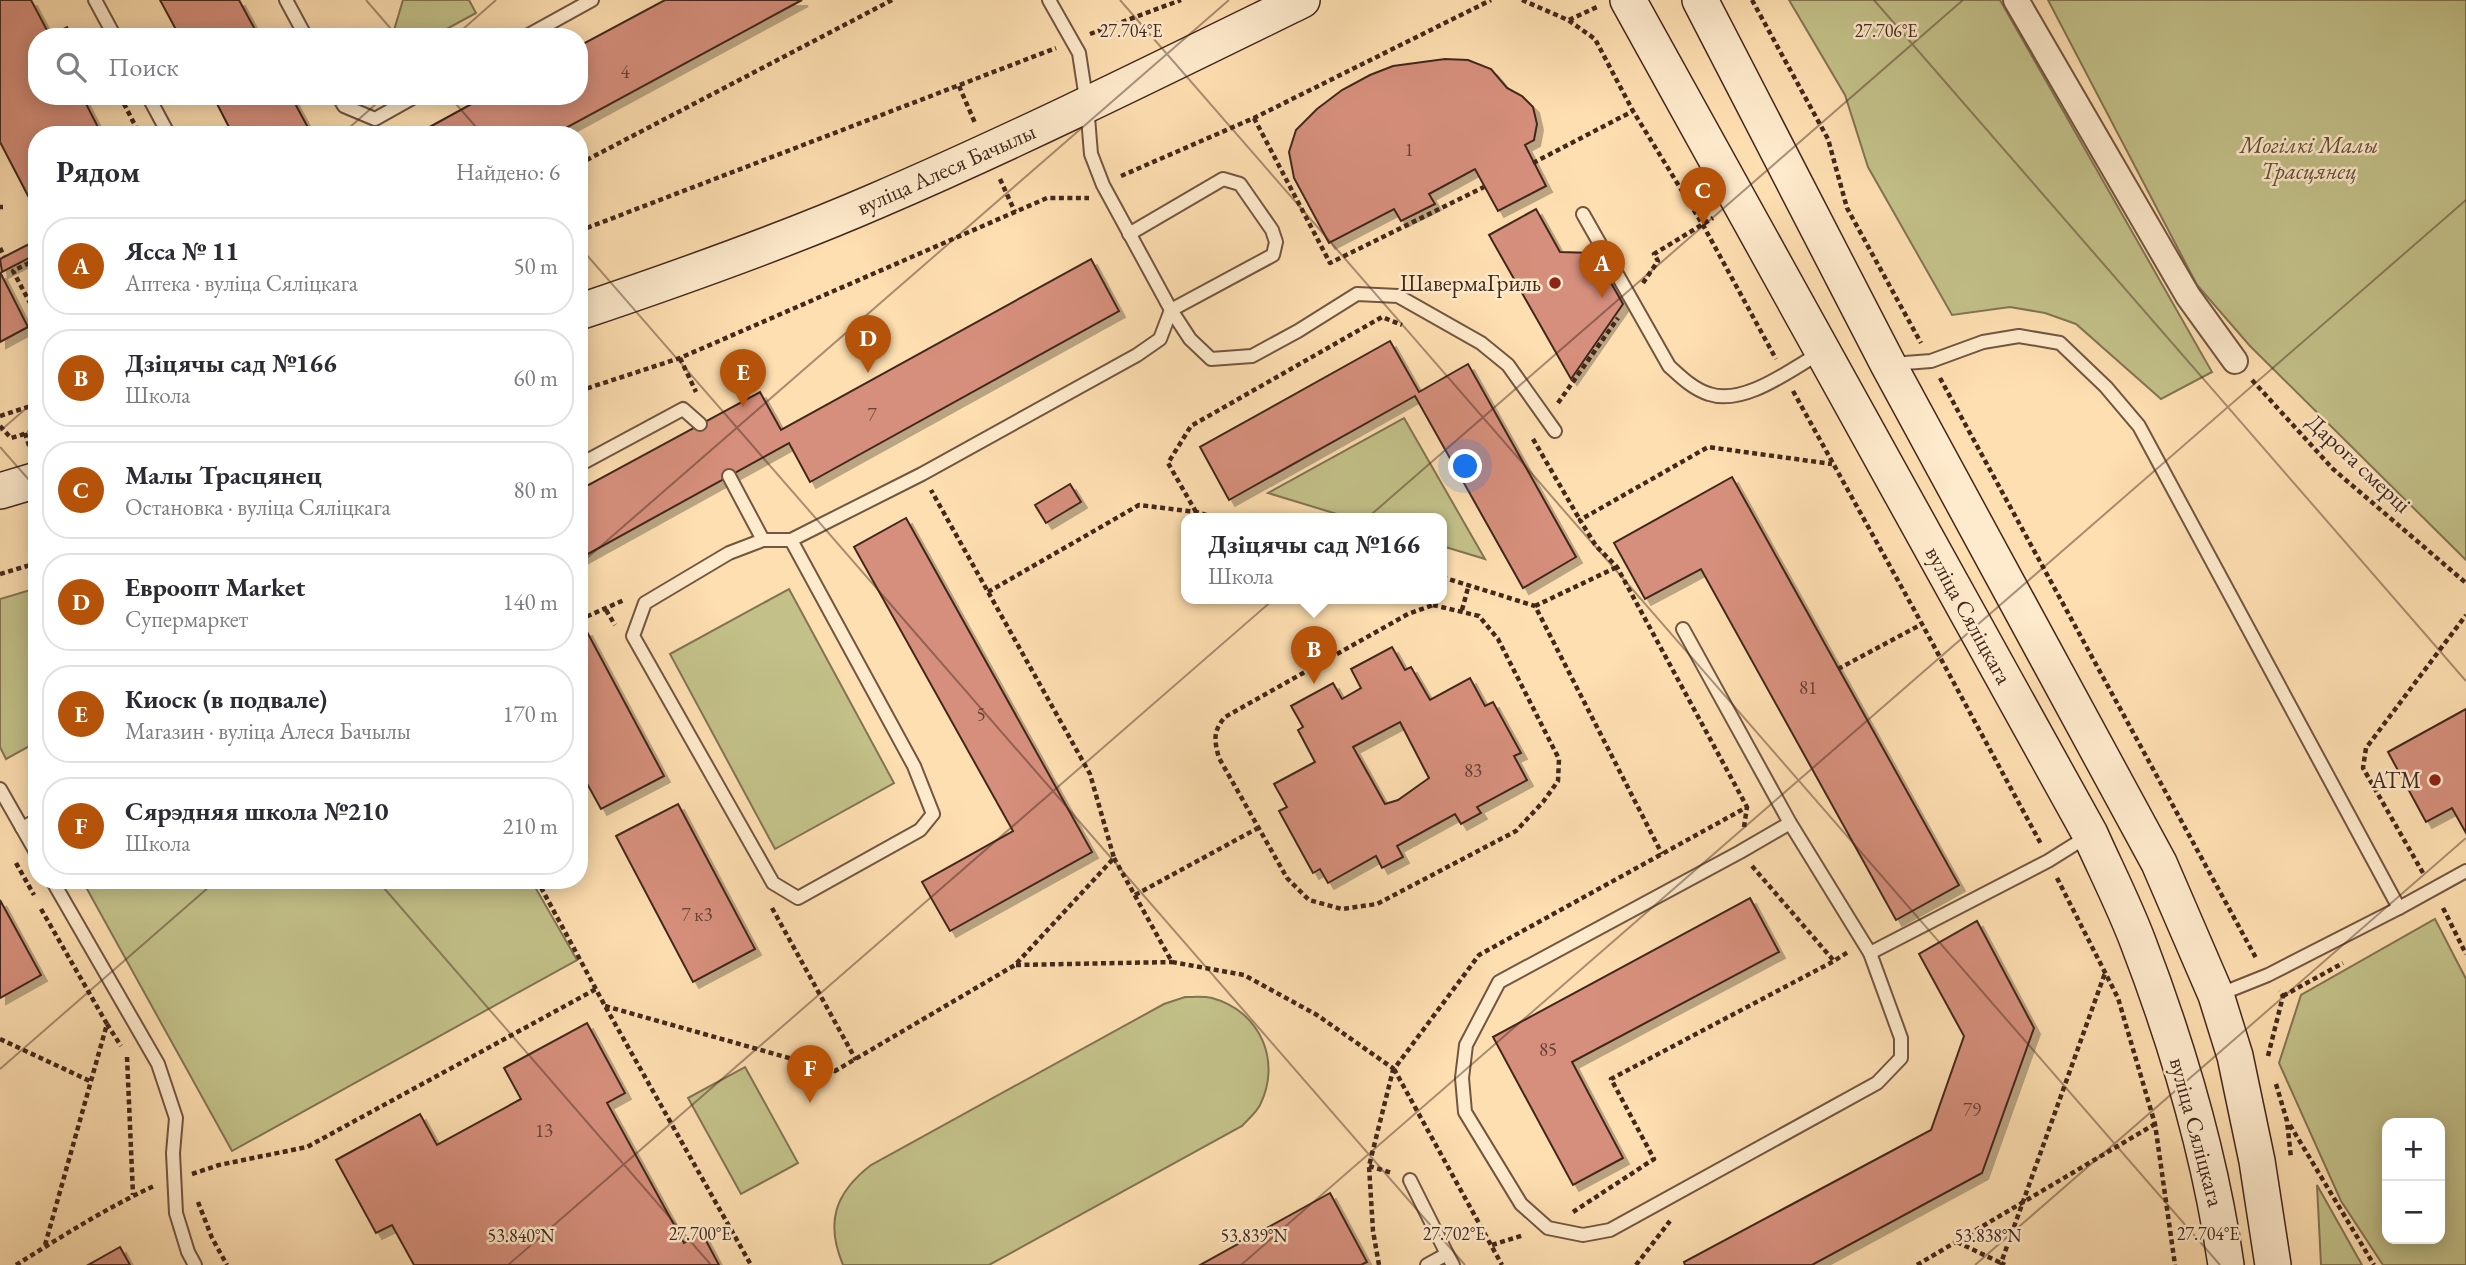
<!DOCTYPE html>
<html lang="ru">
<meta charset="utf-8">
<style>
body{margin:0;font-family:"EB Garamond",serif;background:#f7f7f7;color:#2b2b33}
.controls{position:absolute;right:21px;bottom:21px;display:grid;overflow:hidden;border-radius:14px;box-shadow:0 4px 18px #0003}
.controls button{width:63px;height:63px;display:grid;place-items:center;padding:0;border:0;border-bottom:2px solid #e1e1e2;background:#fff;color:#2b2b33;font:35px sans-serif}
.you{position:absolute;left:1466px;top:467px;width:24px;height:24px;margin:-18px;border:5px solid #fff;border-radius:50%;background:#1a73e8;box-shadow:0 0 0 10px #1a73e833}
.badge{display:grid;place-items:center;width:46px;height:46px;border-radius:50%;background:#b45309;color:#fff;font-size:23px;font-weight:700}
.pin{position:absolute;translate:-50% -58px;filter:drop-shadow(0 2px 4px #0008)}
.pin::after{content:'';position:absolute;top:37px;width:24px;height:21px;background:inherit;clip-path:polygon(0 0,100% 0,50% 100%)}
.popup{position:absolute;left:1181px;top:513px;width:266px;height:91px;box-sizing:border-box;display:grid;place-content:center;border-radius:14px;background:#fff;filter:drop-shadow(0 2px 5px #0005);font-size:23px;white-space:nowrap;color:#7c7c81}
.popup b{font-size:26px;color:#2b2b33}
.popup::after{content:'';position:absolute;left:50%;top:100%;margin-left:-14px;border:14px solid transparent;border-top-color:#fff}
.list{margin:0;padding:0;list-style:none}
h2{display:flex;justify-content:space-between;align-items:center;height:91px;margin:0;padding:0 28px;font-size:30px}
h2 small{font-size:23px;font-weight:400;color:#7c7c81}
.list li{display:grid;grid-template-columns:46px 1fr auto;gap:21px;align-items:center;box-sizing:border-box;height:98px;margin:0 14px 14px;padding:0 14px;border:2px solid #e1e1e2;border-radius:28px}
.list b{display:block;font-size:26px;white-space:nowrap}
.list p{margin:0;font-size:23px;white-space:nowrap;color:#7c7c81}
.list em{font-size:23px;font-style:normal;color:#7c7c81}
.icon{flex:none;width:38px;height:38px;fill:none;stroke:currentColor;stroke-width:2;stroke-linecap:round;stroke-linejoin:round}
.map{position:relative;flex:none;width:2466px;height:1265px;overflow:hidden}
.search{position:absolute;background:#fff;box-shadow:0 4px 18px #0003;left:28px;top:28px;width:560px;height:77px;display:flex;align-items:center;gap:18px;box-sizing:border-box;padding:0 24px;border-radius:28px;color:#7c7c81;font-size:26px}
.panel{position:absolute;background:#fff;box-shadow:0 4px 18px #0003;left:28px;top:126px;width:560px;height:763px;border-radius:28px}
.map>svg:first-child{display:block}
.green{fill:#c3c189;stroke:#837452;stroke-width:2;fill-rule:evenodd}
.building{fill:#d68f7c;stroke:#43281c;stroke-width:2;fill-rule:evenodd;filter:url(#shadow)}
.lines{fill:none;stroke-linecap:round;stroke-linejoin:round}
.lane-casing{stroke:#725641;stroke-width:16}
.street-casing{stroke:#725641;stroke-width:28}
.secondary-casing{stroke:#43281c;stroke-width:38}
.path{stroke:#43281c;stroke-width:4.5;stroke-dasharray:5 3.5;stroke-linecap:butt}
.lane{stroke:#feeacc;stroke-width:12}
.street{stroke:#feeacc;stroke-width:24}
.secondary{stroke:#feeacc;stroke-width:35}
.ticks{fill:none;stroke:#43281c;stroke-width:2;stroke-opacity:0.45}
.poi-dot{fill:#8f2418;stroke:#feeacc;stroke-width:2.5}
.labels{text-anchor:middle;stroke-width:5;stroke-linejoin:round;paint-order:stroke}
.number-label{font-size:19px;fill:#684234}
.park-label{font-size:23px;font-style:italic;fill:#634e37;stroke:#feeacc}
.street-label{font-size:23px;fill:#43281c;stroke:#feeacc}
.poi-label{font-size:23px;fill:#43281c;stroke:#feeacc;text-anchor:end}
.ticks-label{font-size:18px;text-anchor:middle;fill:#43281c;stroke:#feeacc;stroke-width:5;stroke-linejoin:round;paint-order:stroke}
</style>
<div class="map">
<svg width="2466" height="1265" viewBox="0 0 2466 1265">
<defs>
<filter id="shadow"><feDropShadow dx="6" dy="6" stdDeviation="0" flood-color="#0004"/></filter>
</defs>
<rect width="100%" height="100%" fill="#fedfb1"/>
<filter id="stains"><feTurbulence type="fractalNoise" baseFrequency=".00286" numOctaves="4"/><feColorMatrix values="0 0 0 0 .2 0 0 0 0 .09 0 0 0 0 .02 0 0 0 .5 -.17"/></filter>
<radialGradient id="worn" r=".72"><stop offset=".6" stop-color="#630" stop-opacity="0"/><stop offset="1" stop-color="#630" stop-opacity=".3"/></radialGradient>
<!-- green -->
<g class="green">
<path d="M403,0H469L476,13L432,37H392Z"/>
<path d="M1789,0H2000L2212,372L2161,399L2076,324L2045,313L2010,307L1952,315L1868,167L1845,95Z"/>
<path d="M2048,0H2466V560L2250,346L2197,285Z"/>
<path d="M1404,418L1485,559L1442,546V518H1350L1268,493Z"/>
<path d="M37,588V742L6,759L0,747V599Z"/>
<path d="M789,589L894,783L775,849L670,654Z"/>
<path d="M82,880H531L577,960L232,1151Z"/>
<path d="M2435,919L2466,979V1265H2383L2341,1201L2279,1063L2301,995ZM2387,1123H2440V1239H2387Z"/>
<path d="M1185,997C1194,997 1204,996 1212,998C1260,1011 1282,1061 1260,1105C1256,1113 1248,1119 1242,1126L989,1265H843C825,1222 835,1193 871,1165L1164,1004Z"/>
<path d="M745,1067L798,1163L741,1194L688,1098Z"/>
<path d="M2317,1185L2362,1265H2321Z"/>
</g>
<!-- building -->
<g class="building">
<path d="M0,0H31L50,36L67,27L72,37H37V96H82L102,135H37V213L0,142Z"/>
<path d="M160,0H239L259,37H180Z"/>
<path d="M665,0H802L553,135H415L486,96H579V46Z"/>
<path d="M1445,59L1468,60L1491,69L1507,88L1522,96L1533,107L1537,124L1534,140L1525,145L1546,186L1498,211L1475,169L1429,194L1435,204L1401,221L1394,209L1329,243L1294,178L1289,152L1296,130L1317,109L1342,90L1370,75L1393,66Z"/>
<path d="M213,96H291L312,135H233Z"/>
<path d="M1536,209L1560,252L1594,253L1623,304L1571,379L1489,235Z"/>
<path d="M37,240V254L2,272L0,259Z"/>
<path d="M1091,259L1119,311L810,482L789,443L579,559V490L760,392L781,430Z"/>
<path d="M0,272L28,327L0,342Z"/>
<path d="M1390,341L1419,392L1468,364L1576,557L1523,588L1415,396L1229,500L1200,447Z"/>
<path d="M1732,477L1959,885L1896,920L1701,569L1645,599L1614,543Z"/>
<path d="M1070,484L1081,502L1046,523L1035,505Z"/>
<path d="M906,518L1092,852L950,931L922,882L1013,831L854,547Z"/>
<path d="M586,630L664,776L601,809L579,769V633Z"/>
<path d="M1392,647L1405,670L1411,667L1430,700L1470,678L1485,706L1493,702L1521,753L1514,756L1527,780L1477,807L1481,813L1461,824L1455,814L1397,846L1403,857L1382,868L1376,856L1328,883L1320,869L1313,873L1279,811L1287,807L1274,784L1315,762L1298,730L1303,727L1291,706L1333,683L1342,699L1361,688L1351,669ZM1400,722L1429,778L1398,800L1385,804L1353,747Z"/>
<path d="M2466,709V833L2452,808L2426,822L2388,752Z"/>
<path d="M678,804L755,949L693,982L616,836Z"/>
<path d="M1750,898L1779,952L1572,1062L1623,1158L1573,1185L1493,1037Z"/>
<path d="M0,900L41,975L0,998Z"/>
<path d="M1977,921L2034,1028L1982,1173L1812,1265H1685L1684,1262L1931,1130L1964,1036L1919,954Z"/>
<path d="M587,1023L625,1093L607,1103L684,1243L702,1233L719,1265H414L392,1225L376,1233L336,1160L420,1114L437,1145L521,1099L504,1068Z"/>
<path d="M1330,1193L1367,1262L1361,1265H1200Z"/>
<path d="M120,1247L130,1265H88Z"/>
</g>
<g class="lines">
<defs>
<g id="lane">
<path d="M95,0L115,37"/>
<path d="M286,0L306,37"/>
<path d="M1049,0L1079,53L1087,105L1091,154L1103,185L1171,310L1190,339L1211,359L1252,356L1298,331L1357,294L1398,296L1481,343L1508,365L1555,431"/>
<path d="M525,37L592,0"/>
<path d="M148,96L169,135"/>
<path d="M338,96L344,106L375,119L416,96"/>
<path d="M1583,214L1669,366C1681,377 1693,389 1709,394C1744,406 1790,370 1820,353"/>
<path d="M1892,364L1931,361L1983,342L2019,336L2060,343L2106,387L2139,426L2399,908L2268,975L2218,995"/>
<path d="M579,465L683,409L700,424"/>
<path d="M729,476L763,540"/>
<path d="M791,540L914,766L933,814L920,830L798,898L773,883L633,636L645,603L729,553L763,540H791L922,474L1137,355L1160,339L1171,310L1273,255L1276,242L1272,230L1240,184L1223,179L1129,234"/>
<path d="M1683,629L1790,823L1870,953L1901,1038V1058L1877,1083L1610,1230L1583,1235L1548,1228L1521,1204L1465,1112L1462,1078L1466,1045L1499,982L1740,852L1790,823"/>
<path d="M0,789L37,854"/>
<path d="M22,828L37,820"/>
<path d="M52,880L158,1064L176,1118L173,1153L176,1213L188,1252L195,1265"/>
<path d="M2399,908L2466,871"/>
<path d="M1870,953L2048,861L2088,836"/>
<path d="M1410,1180L1447,1254"/>
<path d="M1427,1265L1447,1254L1453,1265"/>
</g>
<path id="street" d="M2016,0L2188,296L2235,361"/>
<g id="secondary">
<path d="M1628,0L2090,834C2106,870 2124,905 2138,942C2178,1046 2210,1154 2226,1265"/>
<path d="M1700,0L1888,364L2159,863L2216,995L2235,1056L2257,1161L2273,1265"/>
<path d="M579,312C680,278 779,243 876,201C1020,139 1161,69 1302,0"/>
<path d="M0,491L37,480"/>
</g>
</defs>
<!-- lane casing -->
<use href="#lane" class="lane-casing"/>
<!-- street casing -->
<use href="#street" class="street-casing"/>
<!-- secondary casing -->
<use href="#secondary" class="secondary-casing"/>
<!-- path -->
<g class="path">
<path d="M1522,0L1568,20L1595,39L1633,111L1703,225L1776,359"/>
<path d="M1752,0L1828,139L1847,208L1921,343"/>
<path d="M1569,20L1599,6"/>
<path d="M1090,34L1181,0"/>
<path d="M959,86L975,123"/>
<path d="M120,96L140,135"/>
<path d="M1254,118L1330,263L1484,187"/>
<path d="M1533,163L1633,111"/>
<path d="M579,164L892,0"/>
<path d="M1121,176L1254,118L1491,0"/>
<path d="M1000,179L1015,212"/>
<path d="M0,207H3"/>
<path d="M579,231L1056,48"/>
<path d="M0,248L4,256"/>
<path d="M37,259L13,271L37,316"/>
<path d="M1643,283L1658,261L1654,254L1713,218"/>
<path d="M680,358L696,392"/>
<path d="M1940,378L2256,958"/>
<path d="M2252,380L2333,469L2466,583"/>
<path d="M579,391L680,358L1047,198H1089"/>
<path d="M1793,391L1922,624L2041,844"/>
<path d="M1558,403L1618,318"/>
<path d="M0,416L37,404"/>
<path d="M0,426L11,438L37,430"/>
<path d="M25,433L30,449"/>
<path d="M1533,439L1580,520"/>
<path d="M1196,512L1168,463L1191,426L1382,317L1402,325"/>
<path d="M0,574L37,563"/>
<path d="M1442,577L1535,606L1662,854"/>
<path d="M988,592L1139,505L1196,512L1217,518"/>
<path d="M1433,605L1479,616L1498,639L1559,759L1558,781L1543,802L1516,831L1377,904L1342,909L1309,900L1287,878L1219,758C1214,740 1213,731 1225,717L1408,614Z"/>
<path d="M1535,606L1617,567"/>
<path d="M606,610L615,625"/>
<path d="M1462,610L1469,584"/>
<path d="M579,620L624,600"/>
<path d="M1838,669L1922,624"/>
<path d="M1744,827L1747,807"/>
<path d="M1114,858L1172,962L1244,975L1317,1015L1394,1069L1479,955L1747,807L1617,567L1596,546L1580,520L1708,447L1832,464"/>
<path d="M16,863L34,895"/>
<path d="M1752,866L1834,961L1848,952"/>
<path d="M2423,873L2363,768L2366,748L2466,615"/>
<path d="M2057,878L2118,998L2155,1124L2175,1265"/>
<path d="M537,880L605,1006L751,1265"/>
<path d="M1135,895L1258,828"/>
<path d="M772,908L856,1060"/>
<path d="M2443,908L2466,954"/>
<path d="M41,909L107,1024L45,1245"/>
<path d="M1016,965L1172,962"/>
<path d="M2283,996L2343,963"/>
<path d="M605,1006L835,1071L1015,965L1114,858L1090,774L931,490"/>
<path d="M107,1024L121,1046"/>
<path d="M0,1039L92,1082"/>
<path d="M2268,1056L2283,996L2279,991"/>
<path d="M127,1057L133,1195"/>
<path d="M1394,1069L1502,1265"/>
<path d="M2276,1084L2287,1121L2291,1158"/>
<path d="M2290,1125L2374,1265"/>
<path d="M1369,1166L1392,1173"/>
<path d="M192,1174L219,1165L307,1147L596,989"/>
<path d="M198,1202L212,1238L227,1265"/>
<path d="M1573,1212L1654,1159L1611,1079L1834,961"/>
<path d="M1957,1242L2001,1263"/>
<path d="M1492,1245L1524,1235"/>
<path d="M16,1265C61,1237 106,1208 154,1186"/>
<path d="M1379,1265L1373,1231L1369,1166L1393,1070"/>
<path d="M1636,1265L1670,1221"/>
<path d="M1917,1265L2155,1124"/>
<path d="M2005,1265L2001,1263L2105,973"/>
</g>
<!-- lane -->
<use href="#lane" class="lane"/>
<!-- street -->
<use href="#street" class="street"/>
<!-- secondary -->
<use href="#secondary" class="secondary"/>
</g>
<!-- ticks -->
<path class="ticks" d="M366,0L398,37M1120,0L2220,1265M1874,0L2466,681M454,37L496,0M449,96L483,135M341,135L385,96M579,246L1465,1265M0,431L37,399M0,447L37,489M579,565L1229,0M377,880L711,1265M0,1069L217,880M508,1265L1963,0M1241,1265L2466,200M1975,1265L2466,838"/>
<!-- markers -->
<g class="poi-dot">
<circle cx="1555" cy="283" r="7"/>
<circle cx="2435" cy="780" r="7"/>
</g>
<g class="labels">
<!-- number labels -->
<g class="number-label">
<text x="625" y="78">4</text>
<text x="1409" y="156">1</text>
<text x="872" y="421">7</text>
<text x="1808" y="694">81</text>
<text x="981" y="721">5</text>
<text x="1473" y="777">83</text>
<text x="697" y="921">7 к3</text>
<text x="1548" y="1056">85</text>
<text x="1972" y="1116">79</text>
<text x="544" y="1137">13</text>
</g>
<!-- park labels -->
<g class="park-label">
<text x="2309" y="153">Могілкі Малы<tspan x="2309" dy="26">Трасцянец</tspan></text>
</g>
<!-- street labels -->
<g class="street-label">
<text transform="translate(946 169) rotate(-24)" y="8">вуліца Алеся Бачылы</text>
<text transform="translate(2359 463) rotate(43)" y="8">Дарога смерці</text>
<text transform="translate(1969 615) rotate(61)" y="8">вуліца Сяліцкага</text>
<text transform="translate(2197 1132) rotate(75)" y="8">вуліца Сяліцкага</text>
</g>
<!-- poi labels -->
<g class="poi-label">
<text x="1541" y="291">ШавермаГриль</text>
<text x="2421" y="788">АТМ</text>
</g>
</g>
<g class="ticks-label">
<text x="1886" y="37">27.706°E</text>
<text x="1131" y="37">27.704°E</text>
<text x="700" y="1240">27.700°E</text>
<text x="1454" y="1240">27.702°E</text>
<text x="2208" y="1240">27.704°E</text>
<text x="521" y="1242">53.840°N</text>
<text x="1254" y="1242">53.839°N</text>
<text x="1988" y="1242">53.838°N</text>
</g>
<rect width="100%" height="100%" filter="url(#stains)"/>
<rect width="100%" height="100%" fill="url(#worn)"/>
</svg>
<div class="controls">
<button>+</button>
<button>−</button>
</div>
<div class="you"></div>
<div class="pin badge" style="left:1602px;top:298px">A</div>
<div class="pin badge" style="left:1314px;top:684px">B</div>
<div class="popup"><b>Дзіцячы сад №166</b>Школа</div>
<div class="pin badge" style="left:1703px;top:225px">C</div>
<div class="pin badge" style="left:868px;top:373px">D</div>
<div class="pin badge" style="left:743px;top:407px">E</div>
<div class="pin badge" style="left:810px;top:1103px">F</div>
<div class="search"><svg class="icon" aria-label="search" viewBox="0 0 24 24"><circle cx="10" cy="10" r="6"/><path d="M15 15l6 6"/></svg>Поиск</div>
<section class="panel">
<h2>Рядом<small>Найдено: 6</small></h2>
<ul class="list">
<li><span class="badge">A</span><div><b>Ясса № 11</b><p>Аптека · вуліца Сяліцкага</p></div><em>50 m</em></li>
<li><span class="badge">B</span><div><b>Дзіцячы сад №166</b><p>Школа</p></div><em>60 m</em></li>
<li><span class="badge">C</span><div><b>Малы Трасцянец</b><p>Остановка · вуліца Сяліцкага</p></div><em>80 m</em></li>
<li><span class="badge">D</span><div><b>Евроопт Market</b><p>Супермаркет</p></div><em>140 m</em></li>
<li><span class="badge">E</span><div><b>Киоск (в подвале)</b><p>Магазин · вуліца Алеся Бачылы</p></div><em>170 m</em></li>
<li><span class="badge">F</span><div><b>Сярэдняя школа №210</b><p>Школа</p></div><em>210 m</em></li>
</ul>
</section>
</div>
